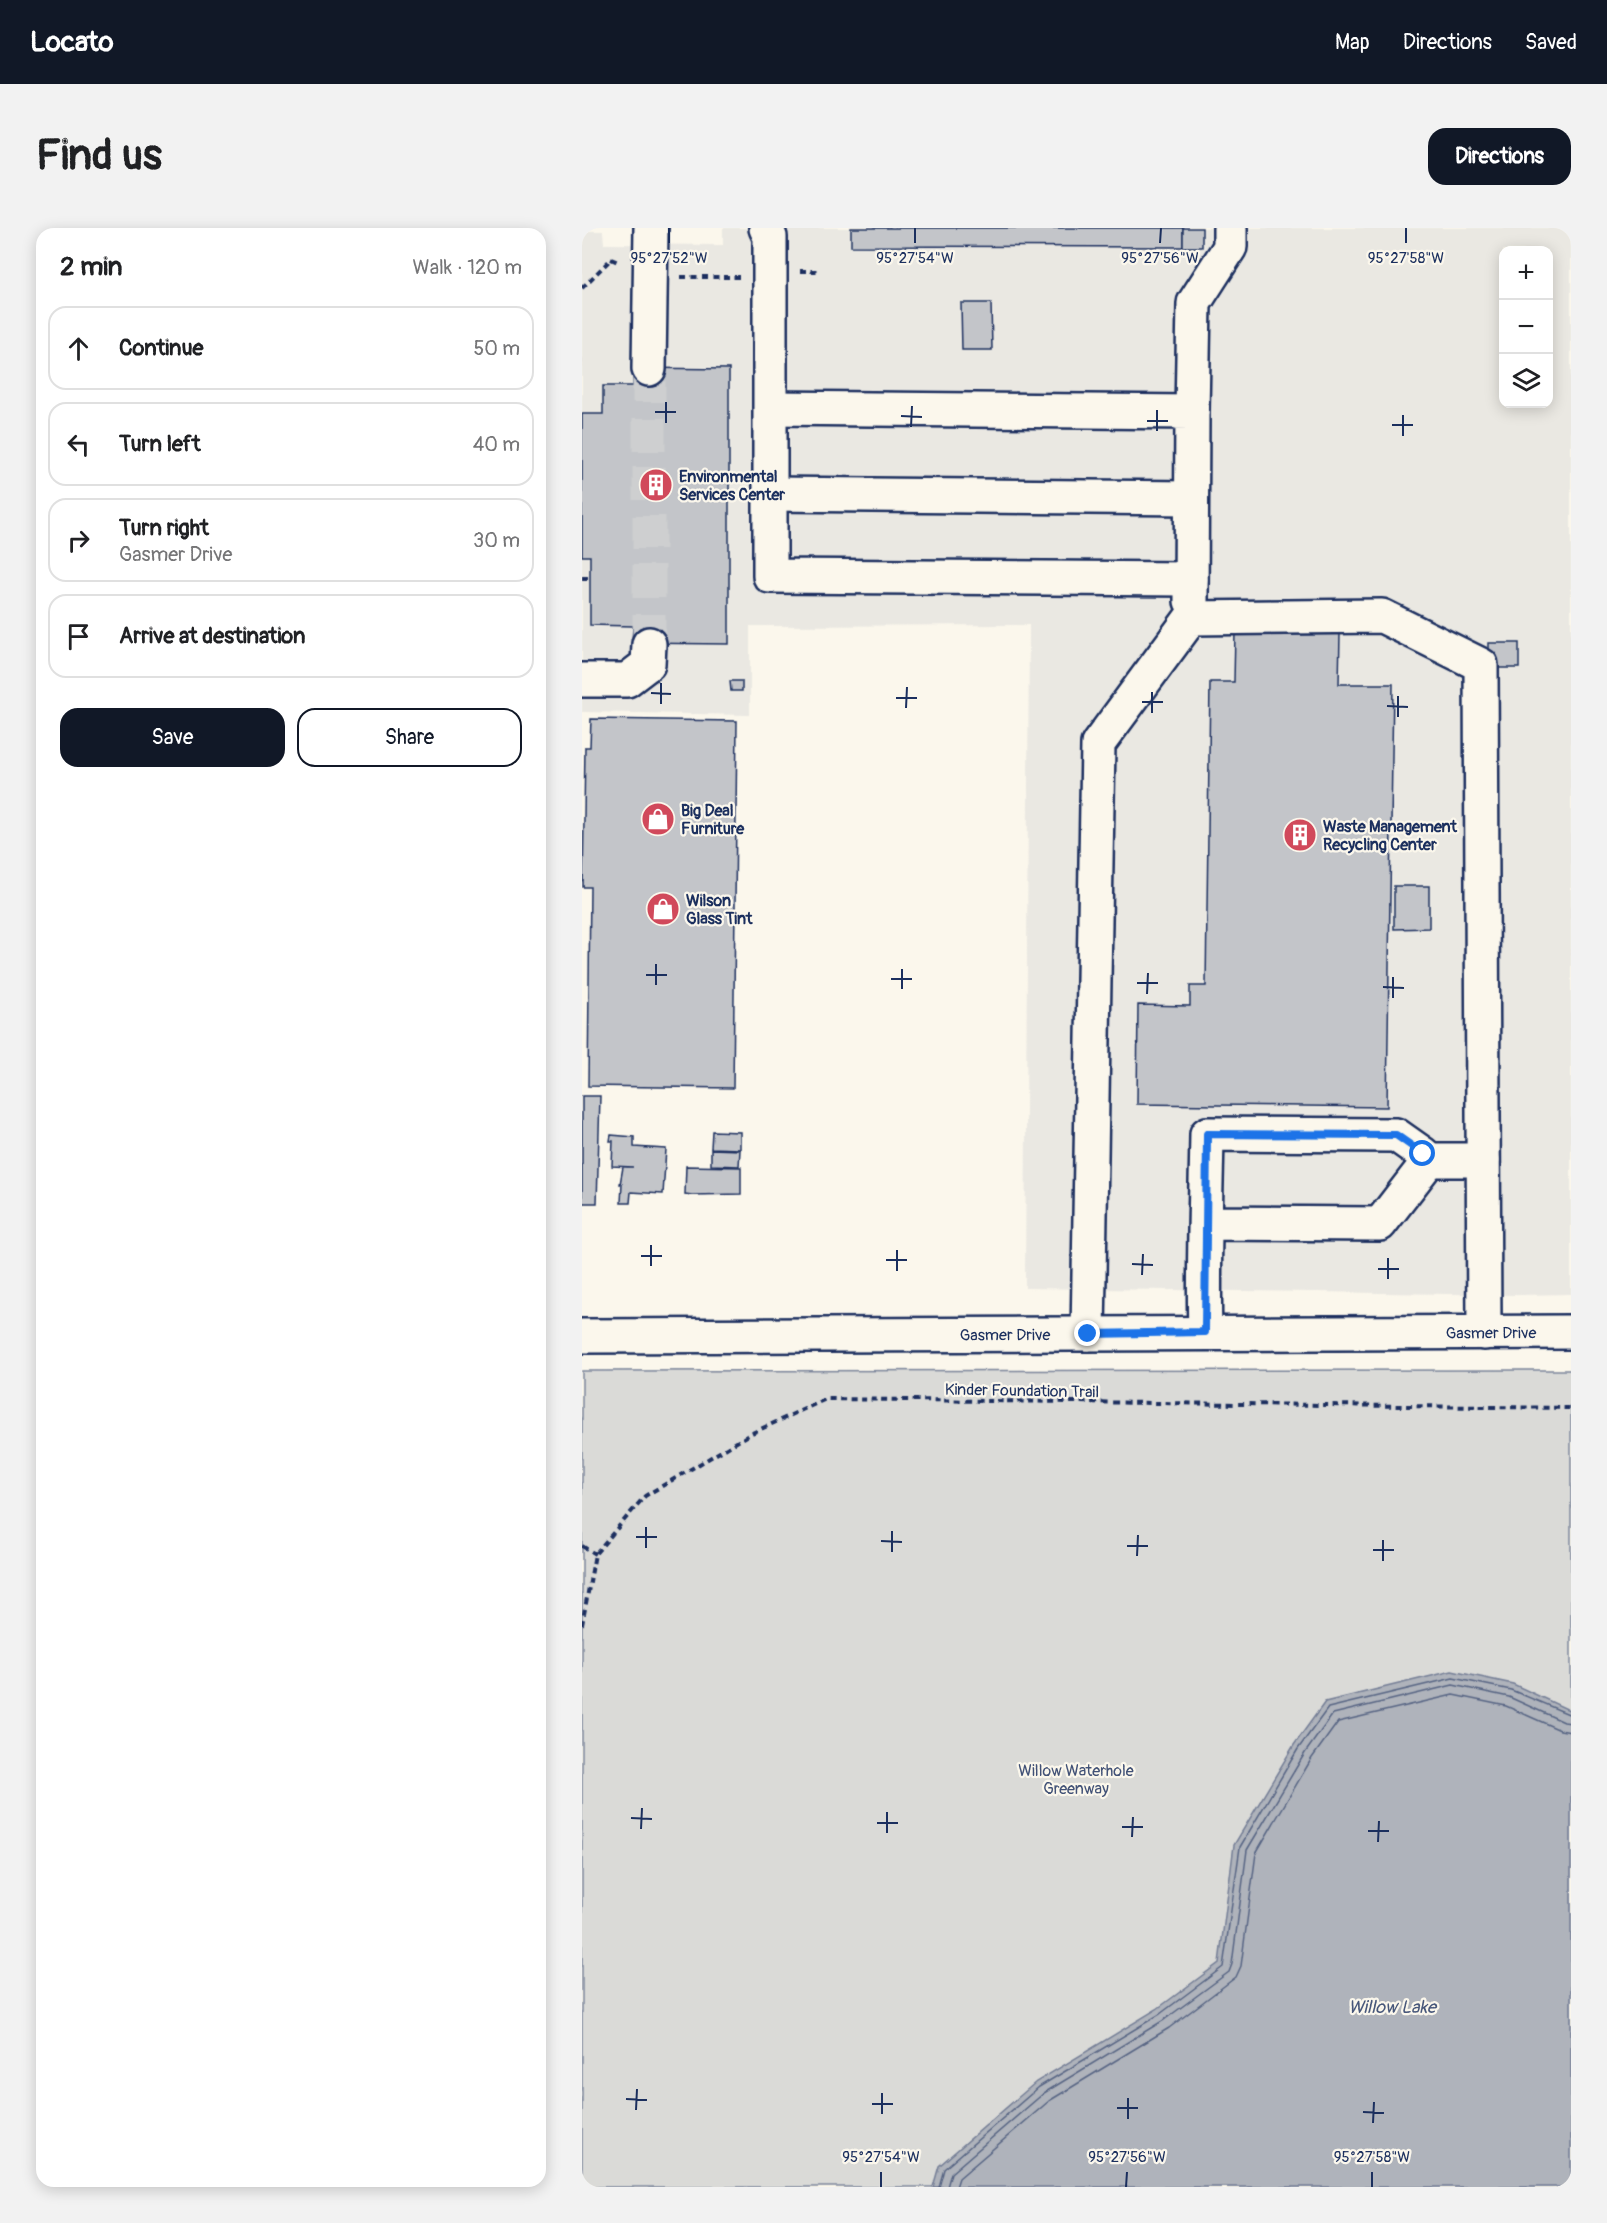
<!DOCTYPE html>
<meta charset="utf-8">
<style>
body{margin:0;font-family:Pangolin,sans-serif;background:#f2f2f2;color:#202124}
.controls{position:absolute;right:18px;top:18px;display:grid;overflow:hidden;border-radius:12px;box-shadow:0 3px 15px #0003}
.controls button{width:54px;height:54px;display:grid;place-items:center;padding:0;border:0;border-bottom:2px solid #e0e0e0;background:#fff;color:#202124;font:30px sans-serif}
.stop{position:absolute;width:18px;height:18px;margin:-14px;border:4px solid #1a73e8;border-radius:50%;background:#fff}
.stop.end{background:#1a73e8;border-color:#fff;box-shadow:0 2px 6px #0008}
.list{margin:0;padding:0;list-style:none}
h2{display:flex;justify-content:space-between;align-items:center;height:78px;margin:0;padding:0 24px;font-size:26px}
h2 small{font-size:20px;font-weight:400;color:#757577}
.list li{display:grid;grid-template-columns:39px 1fr auto;gap:18px;align-items:center;box-sizing:border-box;height:84px;margin:0 12px 12px;padding:0 12px;border:2px solid #e0e0e0;border-radius:18px}
.list b{display:block;font-size:22px;white-space:nowrap}
.list p{margin:0;font-size:20px;white-space:nowrap;color:#757577}
.list em{font-size:20px;font-style:normal;color:#757577}
.actions{display:flex;gap:12px;padding:18px 24px}
.actions a{flex:1;padding:14px 0;border:2px solid #111827;border-radius:18px;text-align:center;font-size:21px;color:#111827}
.actions .main{background:#111827;color:#fff}
.icon{flex:none;width:33px;height:33px;fill:none;stroke:currentColor;stroke-width:2;stroke-linecap:round;stroke-linejoin:round}
.map{position:relative;flex:none;width:989px;height:1959px;overflow:hidden;border-radius:18px}
header{display:flex;align-items:center;gap:36px;box-sizing:border-box;height:84px;padding:0 30px;background:#111827;color:#fff}
header strong{font-size:28px}
nav{display:flex;gap:33px;margin-inline-start:auto;font-size:21px}
.intro{display:flex;align-items:center;justify-content:space-between;box-sizing:border-box;height:144px;padding:0 36px}
h1{margin:0;font-size:42px}
.button{padding:15px 27px;border-radius:18px;background:#111827;color:#fff;font-size:21px;font-weight:700}
main{display:flex;gap:36px;padding:0 36px}
aside{flex:1;background:#fff;border-radius:18px;box-shadow:0 3px 15px #0003}
.map>svg:first-child{display:block}
.built{fill:#eae8e2;fill-rule:evenodd}
.green{fill:#dadad7;stroke:#7a849a;stroke-width:1.5}
.water{fill:#afb3bb;stroke:#747e96;stroke-width:1.5}
.lines{fill:none;stroke-linecap:round;stroke-linejoin:round}
.shore{stroke:#566483;stroke-width:1.5}
.building{fill:#c3c5c9;stroke:#1b2f5e;stroke-width:1.5}
.minor-tunnel{stroke:#cecfd0;stroke-width:33;stroke-dasharray:33 16;stroke-linecap:butt}
.minor-casing{stroke:#1b2f5e;stroke-width:38}
.path{stroke:#1b2f5e;stroke-width:4;stroke-dasharray:6 4.5;stroke-linecap:butt}
.minor{stroke:#fbf7ec;stroke-width:33}
.route{stroke:#1a73e8;stroke-width:8}
.ticks{fill:none;stroke:#1b2f5e;stroke-width:2}
.labels{text-anchor:middle;stroke-width:4.5;stroke-linejoin:round;paint-order:stroke}
.poi-label{font-size:16px;font-weight:bold;fill:#1b2f5e;stroke:#fbf7ec;text-anchor:start}
.street-label{font-size:16px;fill:#1b2f5e;stroke:#fbf7ec}
.park-label{font-size:16px;fill:#415176;stroke:#fbf7ec}
.water-label{font-size:18px;font-style:italic;fill:#47577a;stroke:#fbf7ec}
.ticks-label{font-size:15px;text-anchor:middle;fill:#1b2f5e;stroke:#fbf7ec;stroke-width:4.5;stroke-linejoin:round;paint-order:stroke}
</style>
<header>
<strong>Locato</strong>
<nav><a>Map</a><a>Directions</a><a>Saved</a></nav>
</header>
<div class="intro"><h1>Find us</h1><a class="button">Directions</a></div>
<main>
<aside>
<h2>2 min<small>Walk · 120 m</small></h2>
<ul class="list">
<li><svg class="icon" aria-label="ahead" viewBox="0 0 24 24"><path d="M12 20V5M6 11l6-6 6 6"/></svg><div><b>Continue</b></div><em>50 m</em></li>
<li><svg class="icon" aria-label="left" viewBox="0 0 24 24"><path d="M17 20v-9H6M10 6l-5 5 5 5"/></svg><div><b>Turn left</b></div><em>40 m</em></li>
<li><svg class="icon" aria-label="right" viewBox="0 0 24 24"><path d="M7 20v-9h11M14 6l5 5-5 5"/></svg><div><b>Turn right</b><p>Gasmer Drive</p></div><em>30 m</em></li>
<li><svg class="icon" aria-label="arrive" viewBox="0 0 24 24"><path d="M6 21V4h12l-3 4 3 4H6"/></svg><div><b>Arrive at destination</b></div></li>
</ul>
<div class="actions"><a class="main">Save</a><a>Share</a></div>
</aside>
<div class="map">
<svg width="989" height="1959" viewBox="0 0 989 1959">
<rect width="100%" height="100%" fill="#fbf7ec"/>
<filter id="ink" filterUnits="userSpaceOnUse"><feTurbulence type="fractalNoise" baseFrequency=".0167" numOctaves="2"/><feDisplacementMap in="SourceGraphic" scale="12" xChannelSelector="R" yChannelSelector="G"/><feConvolveMatrix kernelMatrix="1 2 1 2 8 2 1 2 1" color-interpolation-filters="sRGB"/></filter>
<g filter="url(#ink)">
<!-- built -->
<path class="built" d="M141,0H989V1066L937,1067L443,1060L447,397L168,398V487L0,484V3H21L22,16L141,17ZM921,22H966V176H921Z"/>
<!-- green -->
<path class="green" d="M989,1142V1959H0V1143Z"/>
<!-- water -->
<path class="water" d="M870,1443L931,1456L989,1483V1959H351L357,1938L454,1854L575,1781L637,1735L652,1617L712,1517L743,1474Z"/>
<g class="lines">
<!-- shore -->
<g class="shore">
<path d="M357,1959L362,1941L457,1859L578,1786L641,1739L658,1619L716,1521L746,1480L871,1450L929,1462L989,1487"/>
<path d="M365,1959L369,1945L462,1865L582,1792L647,1744L650,1736L665,1622L723,1525L751,1486L871,1457L927,1469L982,1494L989,1495"/>
<path d="M374,1959L377,1950L467,1873L587,1800L654,1749L659,1738L674,1625L730,1530L756,1494L871,1467L924,1478L978,1502L989,1504"/>
</g>
</g>
<!-- building -->
<g class="building">
<path d="M269,0H601V19L269,18Z"/>
<rect x="601" y="0" width="19" height="19"/>
<path d="M379,75H409L410,122H380Z"/>
<path d="M51,140L147,141V416L50,415L51,398L8,397V328H0V186H21V158H51Z"/>
<path d="M653,404L758,405L757,456H811L805,879L555,876L556,777L608,778V758H624L628,454H652Z"/>
<rect x="907" y="415" width="30" height="25"/>
<path d="M148,453H160V463H149Z"/>
<path d="M9,491L155,493L151,860L6,858L8,659H1L3,519H8Z"/>
<path d="M812,658H847V700L812,701Z"/>
<path d="M0,868H18L15,975H0Z"/>
<path d="M130,903L158,904V921L129,920Z"/>
<path d="M29,907L52,909V919L84,921L81,966L49,964L48,975H39L40,956H38L41,939H51L30,938L31,913H28Z"/>
<path d="M129,921L158,922L157,938L129,937Z"/>
<path d="M104,938L159,939V966L110,967L103,966Z"/>
</g>
<g class="lines">
<!-- minor-tunnel -->
<path class="minor-tunnel" d="M67,141V416"/>
<defs>
<g id="minor">
<path d="M184,0L188,9V348L609,351"/>
<path d="M67,141L69,0"/>
<path d="M189,180L610,184L609,373"/>
<path d="M610,184L612,75L648,19V0"/>
<path d="M188,266L609,270"/>
<path d="M0,452H45L66,436L67,416"/>
<path d="M842,932H901"/>
<path d="M623,1104C621,1038 624,972 625,906L814,907L841,926L842,939L798,996L624,995"/>
<path d="M506,1106L516,516L609,390L800,388L899,437L902,1105"/>
<path id="s1" d="M0,1108L989,1104"/>
</g>
</defs>
<!-- minor casing -->
<use href="#minor" class="minor-casing"/>
<!-- path -->
<g class="path">
<path d="M29,31L38,35"/>
<path d="M218,43H235"/>
<path d="M99,49H157"/>
<path d="M0,60L29,31"/>
<path d="M0,350H8"/>
<path d="M0,1318L13,1326"/>
<path d="M0,1397L13,1326L63,1268L170,1205L244,1171L989,1180"/>
</g>
<!-- minor -->
<use href="#minor" class="minor"/>
</g>
</g>
<g class="lines" filter="url(#ink)">
<!-- route -->
<path class="route" d="M506,1106L623,1104L625,906L814,907L841,926"/>
</g>
<!-- ticks -->
<path class="ticks" d="M87,15V0M333,15V0M578,15L579,0M824,15V0M73,184H94M319,188L340,189M565,193H586M84,195V174M810,197H831M329,199L330,178M575,203V182M821,208V187M69,465L89,466M314,470H335M560,474H581M79,476V455M805,478L826,479M324,480L325,459M570,485V464M816,489V468M64,747H85M309,751H330M555,755H576M74,757V736M801,759L822,760M320,761V741M565,766L566,745M811,770V749M59,1028H80M304,1032H325M550,1036L571,1037M69,1038V1017M796,1041H817M315,1043V1022M560,1047L561,1026M806,1051V1030M54,1309H75M299,1313L320,1314M545,1318H566M64,1320V1299M791,1322H812M310,1324V1303M555,1328L556,1307M801,1333V1312M49,1590L70,1591M295,1595H316M540,1599H561M59,1601L60,1580M786,1603H807M305,1605V1584M550,1609L551,1589M796,1614L797,1593M44,1871L65,1872M290,1876H311M535,1880H556M54,1882L55,1861M781,1884L802,1885M300,1886V1865M546,1891V1870M791,1895L792,1874M299,1959V1944M544,1959L545,1944M790,1959V1944"/>
<!-- icons -->
<defs>
<symbol id="building-disc" viewBox="-11 -11 22 22"><circle r="9.5" fill="#d1495b" stroke="#fbf7ec"/><path d="M-4-6H4V6H1V3H-1V6H-4ZM-2.5-4.3h1.7v1.8h-1.7ZM.8-4.3h1.7v1.8H.8ZM-2.5-1h1.7V.8h-1.7ZM.8-1h1.7V.8H.8Z" fill="#fff"/></symbol>
<symbol id="shop-disc" viewBox="-11 -11 22 22"><circle r="9.5" fill="#d1495b" stroke="#fbf7ec"/><path d="M-5-2.5h2.3a2.7 3.5 0 0 1 5.4 0H5L5.5 6h-11ZM-1.5-2.5h3a1.5 2.3 0 0 0-3 0Z" fill="#fff"/></symbol>
</defs>
<g fill-rule="evenodd">
<use href="#building-disc" x="55" y="238" width="38" height="38"/>
<use href="#shop-disc" x="57" y="572" width="38" height="38"/>
<use href="#building-disc" x="699" y="588" width="38" height="38"/>
<use href="#shop-disc" x="62" y="662" width="38" height="38"/>
</g>
<g class="labels">
<!-- poi labels -->
<g class="poi-label">
<text x="97" y="254">Environmental<tspan x="97" dy="18">Services Center</tspan></text>
<text x="99" y="588">Big Deal<tspan x="99" dy="18">Furniture</tspan></text>
<text x="741" y="604">Waste Management<tspan x="741" dy="18">Recycling Center</tspan></text>
<text x="104" y="678">Wilson<tspan x="104" dy="18">Glass Tint</tspan></text>
</g>
<!-- street labels -->
<g class="street-label">
<text dy="6" stroke="none"><textPath href="#s1" startOffset="909">Gasmer Drive</textPath></text>
<text dy="6" stroke="none"><textPath href="#s1" startOffset="423">Gasmer Drive</textPath></text>
<text transform="translate(440 1162) rotate(1)" y="6">Kinder Foundation Trail</text>
</g>
<!-- park labels -->
<g class="park-label">
<text x="494" y="1548">Willow Waterhole<tspan x="494" dy="18">Greenway</tspan></text>
</g>
<!-- water labels -->
<g class="water-label">
<text x="810" y="1785">Willow Lake</text>
</g>
</g>
<g class="ticks-label">
<text x="87" y="35">95°27'52"W</text>
<text x="333" y="35">95°27'54"W</text>
<text x="578" y="35">95°27'56"W</text>
<text x="824" y="35">95°27'58"W</text>
<text x="299" y="1934">95°27'54"W</text>
<text x="545" y="1934">95°27'56"W</text>
<text x="790" y="1934">95°27'58"W</text>
</g>
</svg>
<div class="controls">
<button>+</button>
<button>−</button>
<button><svg class="icon" aria-label="layers" viewBox="0 0 24 24"><path d="M12 4l9 5-9 5-9-5zM3 14l9 5 9-5"/></svg></button>
</div>
<div class="stop" style="left:841px;top:926px"></div>
<div class="stop end" style="left:506px;top:1106px"></div>
</div>
</main>
